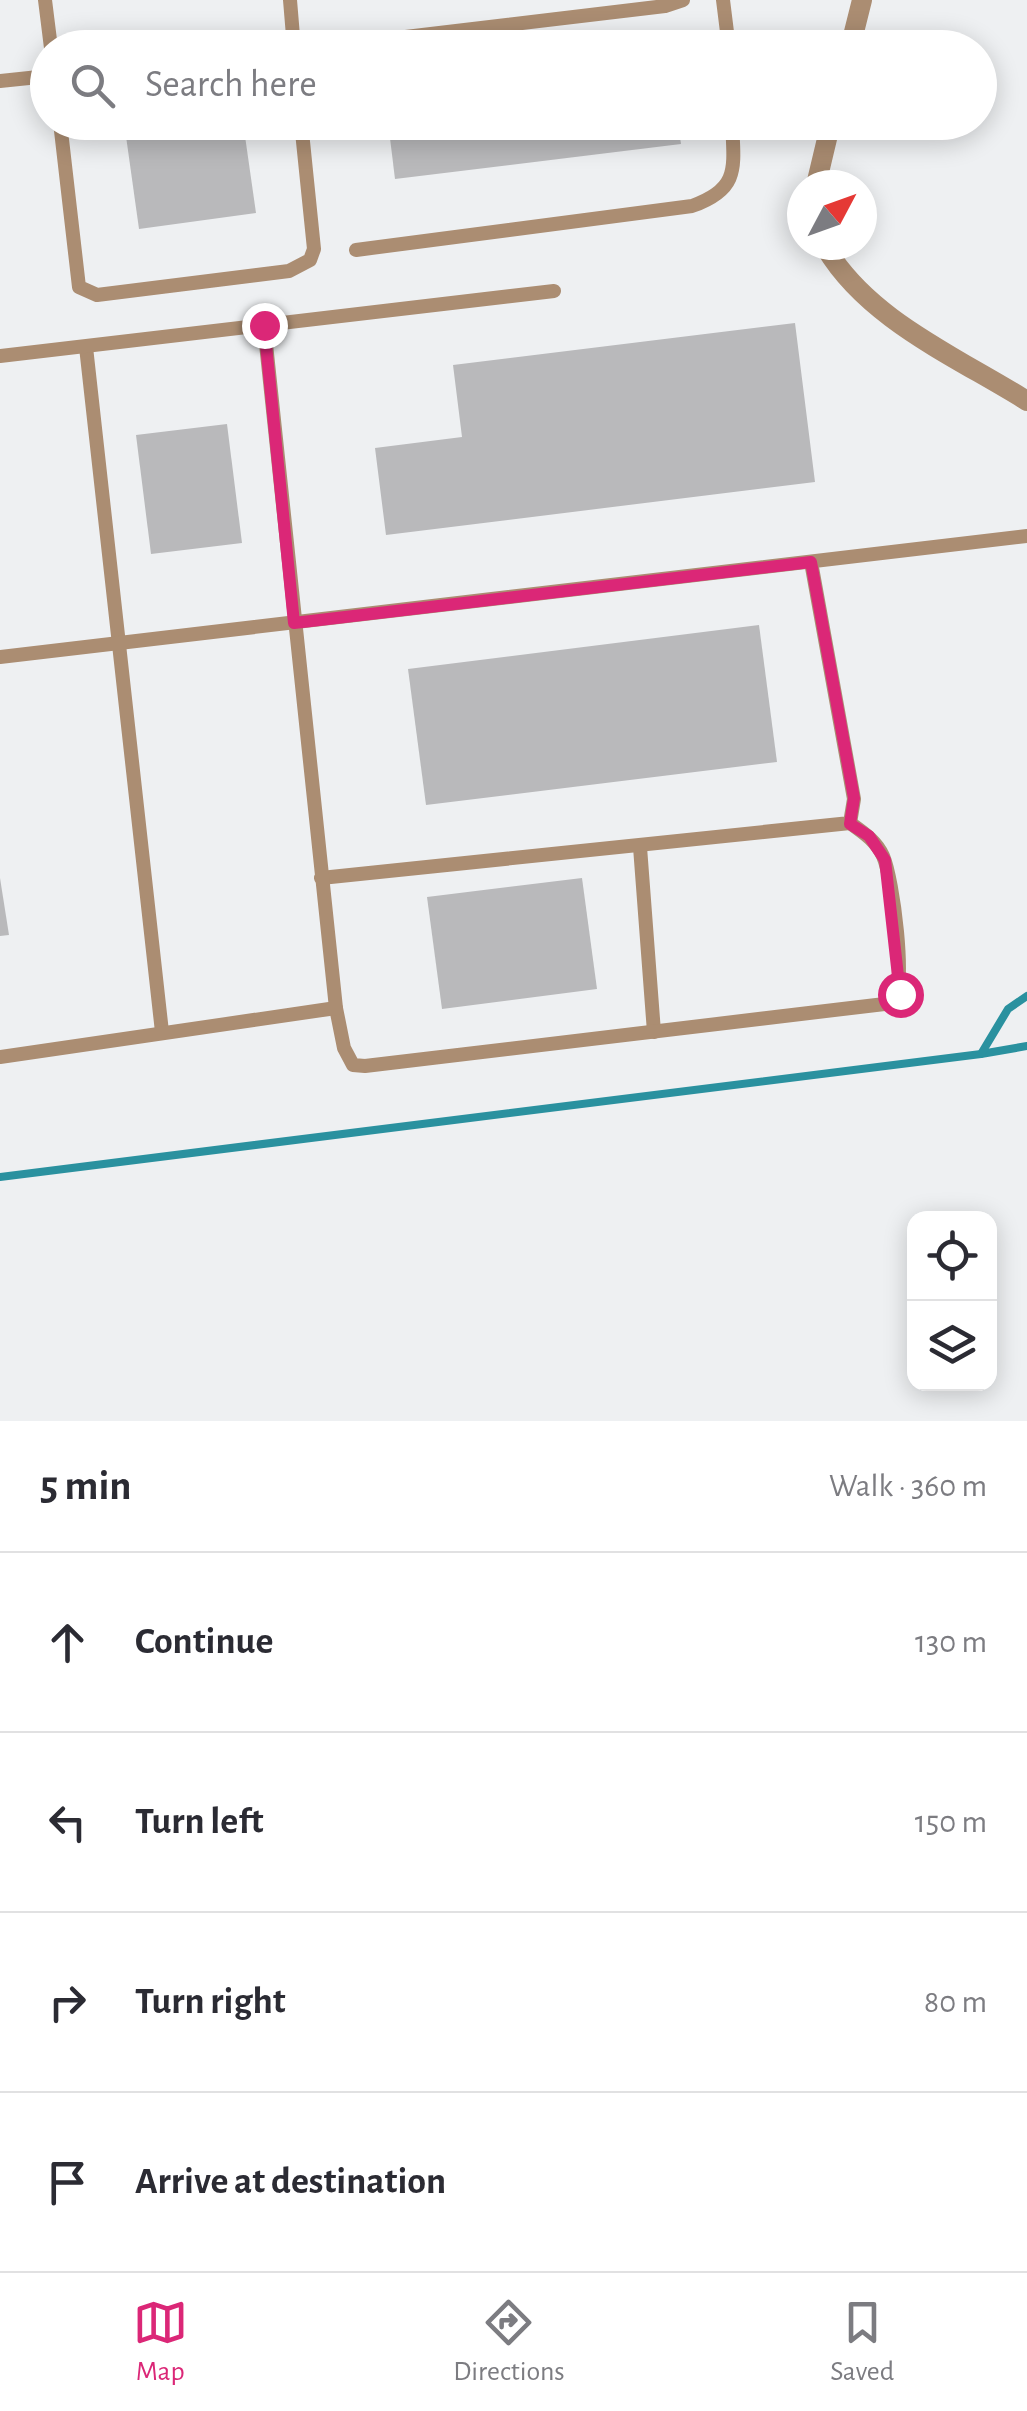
<!DOCTYPE html>
<meta charset="utf-8">
<style>
body{margin:0;font-family:"Alegreya Sans",sans-serif;background:#f7f7f7;color:#2b2b33}
.controls{position:absolute;right:30px;bottom:30px;display:grid;overflow:hidden;border-radius:20px;box-shadow:0 5px 25px #0003}
.controls button{width:90px;height:90px;display:grid;place-items:center;padding:0;border:0;border-bottom:2px solid #e1e1e2;background:#fff;color:#2b2b33;font:50px sans-serif}
.compass{position:absolute;left:787px;top:170px;width:90px;height:90px;border-radius:50%;background:#fff;box-shadow:0 5px 25px #0003;rotate:49deg}
.stop{position:absolute;width:30px;height:30px;margin:-22px;border:8px solid #db2777;border-radius:50%;background:#fff}
.stop.end{background:#db2777;border-color:#fff;box-shadow:0 2px 10px #0008}
.list{margin:0;padding:0;list-style:none}
h2{display:flex;justify-content:space-between;align-items:center;height:130px;margin:0;padding:0 40px;font-size:42px}
h2 small{font-size:32px;font-weight:400;color:#7c7c81}
.list li{display:grid;grid-template-columns:65px 1fr auto;gap:30px;align-items:center;box-sizing:border-box;height:180px;padding:0 40px;border-top:2px solid #e1e1e2}
.list b{display:block;font-size:38px;white-space:nowrap}
.list em{font-size:32px;font-style:normal;color:#7c7c81}
.icon{flex:none;width:55px;height:55px;fill:none;stroke:currentColor;stroke-width:2;stroke-linecap:round;stroke-linejoin:round}
.map{position:relative;flex:none;width:1027px;height:1421px;overflow:hidden}
.search{position:absolute;background:#fff;box-shadow:0 5px 25px #0003;left:30px;right:30px;top:30px;height:110px;display:flex;align-items:center;gap:25px;box-sizing:border-box;padding:0 35px;border-radius:55px;color:#7c7c81;font-size:38px}
.sheet{height:850px;background:#fff}
nav{display:flex;justify-content:space-around;align-items:center;box-sizing:border-box;height:140px;border-top:2px solid #e1e1e2;background:#fff;font-size:28px;color:#7c7c81}
nav a{display:grid;justify-items:center;gap:5px}
nav .on{color:#db2777}
.map>svg:first-child{display:block}
.lines{fill:none;stroke-linecap:round;stroke-linejoin:round}
.stream{stroke:#2a919f;stroke-width:8}
.building{fill:#b9b9bb}
.service{stroke:#ab8d72;stroke-width:14}
.tertiary{stroke:#ab8d72;stroke-width:20}
.route{stroke:#db2777;stroke-width:12}
</style>
<div class="map">
<svg width="1027" height="1421" viewBox="0 0 1027 1421">
<rect width="100%" height="100%" fill="#eef0f2"/>
<g class="lines">
<!-- stream -->
<g class="stream">
<path d="M981,1054L1027,1046"/>
<path d="M0,1177L981,1054L1008,1009L1027,996"/>
</g>
</g>
<!-- building -->
<g class="building">
<path d="M124,122H243L256,213L139,229Z"/>
<path d="M388,122H678L681,144L395,179Z"/>
<path d="M795,323L815,482L386,535L375,448L462,437L453,365Z"/>
<path d="M227,424L242,543L151,554L136,435Z"/>
<path d="M759,625L777,762L426,805L408,669Z"/>
<path d="M0,878L9,935L0,936Z"/>
<path d="M582,878L597,989L442,1009L427,897Z"/>
</g>
<g class="lines">
<!-- service -->
<g class="service">
<path d="M45,0L51,48"/>
<path d="M290,0L294,48"/>
<path d="M723,0L729,48"/>
<path d="M313,48L665,6L683,0"/>
<path d="M0,81L48,76"/>
<path d="M60,122L79,287L97,295L289,271L310,260L314,249L301,122"/>
<path d="M356,250L692,206C740,189 734,168 732,122"/>
<path d="M86,347L162,1032"/>
<path d="M0,356L554,291"/>
<path d="M0,657L1027,536"/>
<path d="M640,847L654,1032"/>
<path d="M321,878L850,823L854,799L811,562"/>
<path d="M336,1008L344,1048L353,1065L365,1066L893,1003C907,986 893,879 883,856C876,841 864,833 850,823"/>
<path d="M0,1057L336,1008L264,325"/>
</g>
<!-- tertiary -->
<g class="tertiary">
<path d="M850,48L862,0"/>
<path d="M816,185L831,122"/>
<path d="M824,245C866,319 957,357 1027,401"/>
</g>
</g>
<g class="lines">
<!-- route -->
<path class="route" d="M264,325L294,623L811,562L854,798L850,824L869,836L885,860L900,994"/>
</g>
</svg>
<div class="controls">
<button><svg class="icon" aria-label="locate" viewBox="0 0 24 24"><circle cx="12" cy="12" r="6"/><path d="M12 2v4M12 18v4M2 12h4M18 12h4"/></svg></button>
<button><svg class="icon" aria-label="layers" viewBox="0 0 24 24"><path d="M12 4l9 5-9 5-9-5zM3 14l9 5 9-5"/></svg></button>
</div>
<svg class="compass" viewBox="-18 -18 36 36"><path d="M0-13l5 13h-10z" fill="#e53935"/><path d="M0 13l5-13h-10z" fill="#7c7c81"/></svg>
<div class="stop" style="left:900px;top:994px"></div>
<div class="stop end" style="left:264px;top:325px"></div>
<div class="search"><svg class="icon" aria-label="search" viewBox="0 0 24 24"><circle cx="10" cy="10" r="6"/><path d="M15 15l6 6"/></svg>Search here</div>
</div>
<section class="sheet">
<h2>5 min<small>Walk · 360 m</small></h2>
<ul class="list">
<li><svg class="icon" aria-label="ahead" viewBox="0 0 24 24"><path d="M12 20V5M6 11l6-6 6 6"/></svg><div><b>Continue</b></div><em>130 m</em></li>
<li><svg class="icon" aria-label="left" viewBox="0 0 24 24"><path d="M17 20v-9H6M10 6l-5 5 5 5"/></svg><div><b>Turn left</b></div><em>150 m</em></li>
<li><svg class="icon" aria-label="right" viewBox="0 0 24 24"><path d="M7 20v-9h11M14 6l5 5-5 5"/></svg><div><b>Turn right</b></div><em>80 m</em></li>
<li><svg class="icon" aria-label="arrive" viewBox="0 0 24 24"><path d="M6 21V4h12l-3 4 3 4H6"/></svg><div><b>Arrive at destination</b></div></li>
</ul>
</section>
<nav>
<a class="on"><svg class="icon" aria-label="map" viewBox="0 0 24 24"><path d="M3 6l6-2 6 2 6-2v14l-6 2-6-2-6 2zM9 4v14M15 6v14"/></svg>Map</a>
<a><svg class="icon" aria-label="directions" viewBox="0 0 24 24"><path d="M12 3l9 9-9 9-9-9zM9 14v-3h6M13 9l2 2-2 2"/></svg>Directions</a>
<a><svg class="icon" aria-label="saved" viewBox="0 0 24 24"><path d="M7 4h10v16l-5-4-5 4z"/></svg>Saved</a>
</nav>
